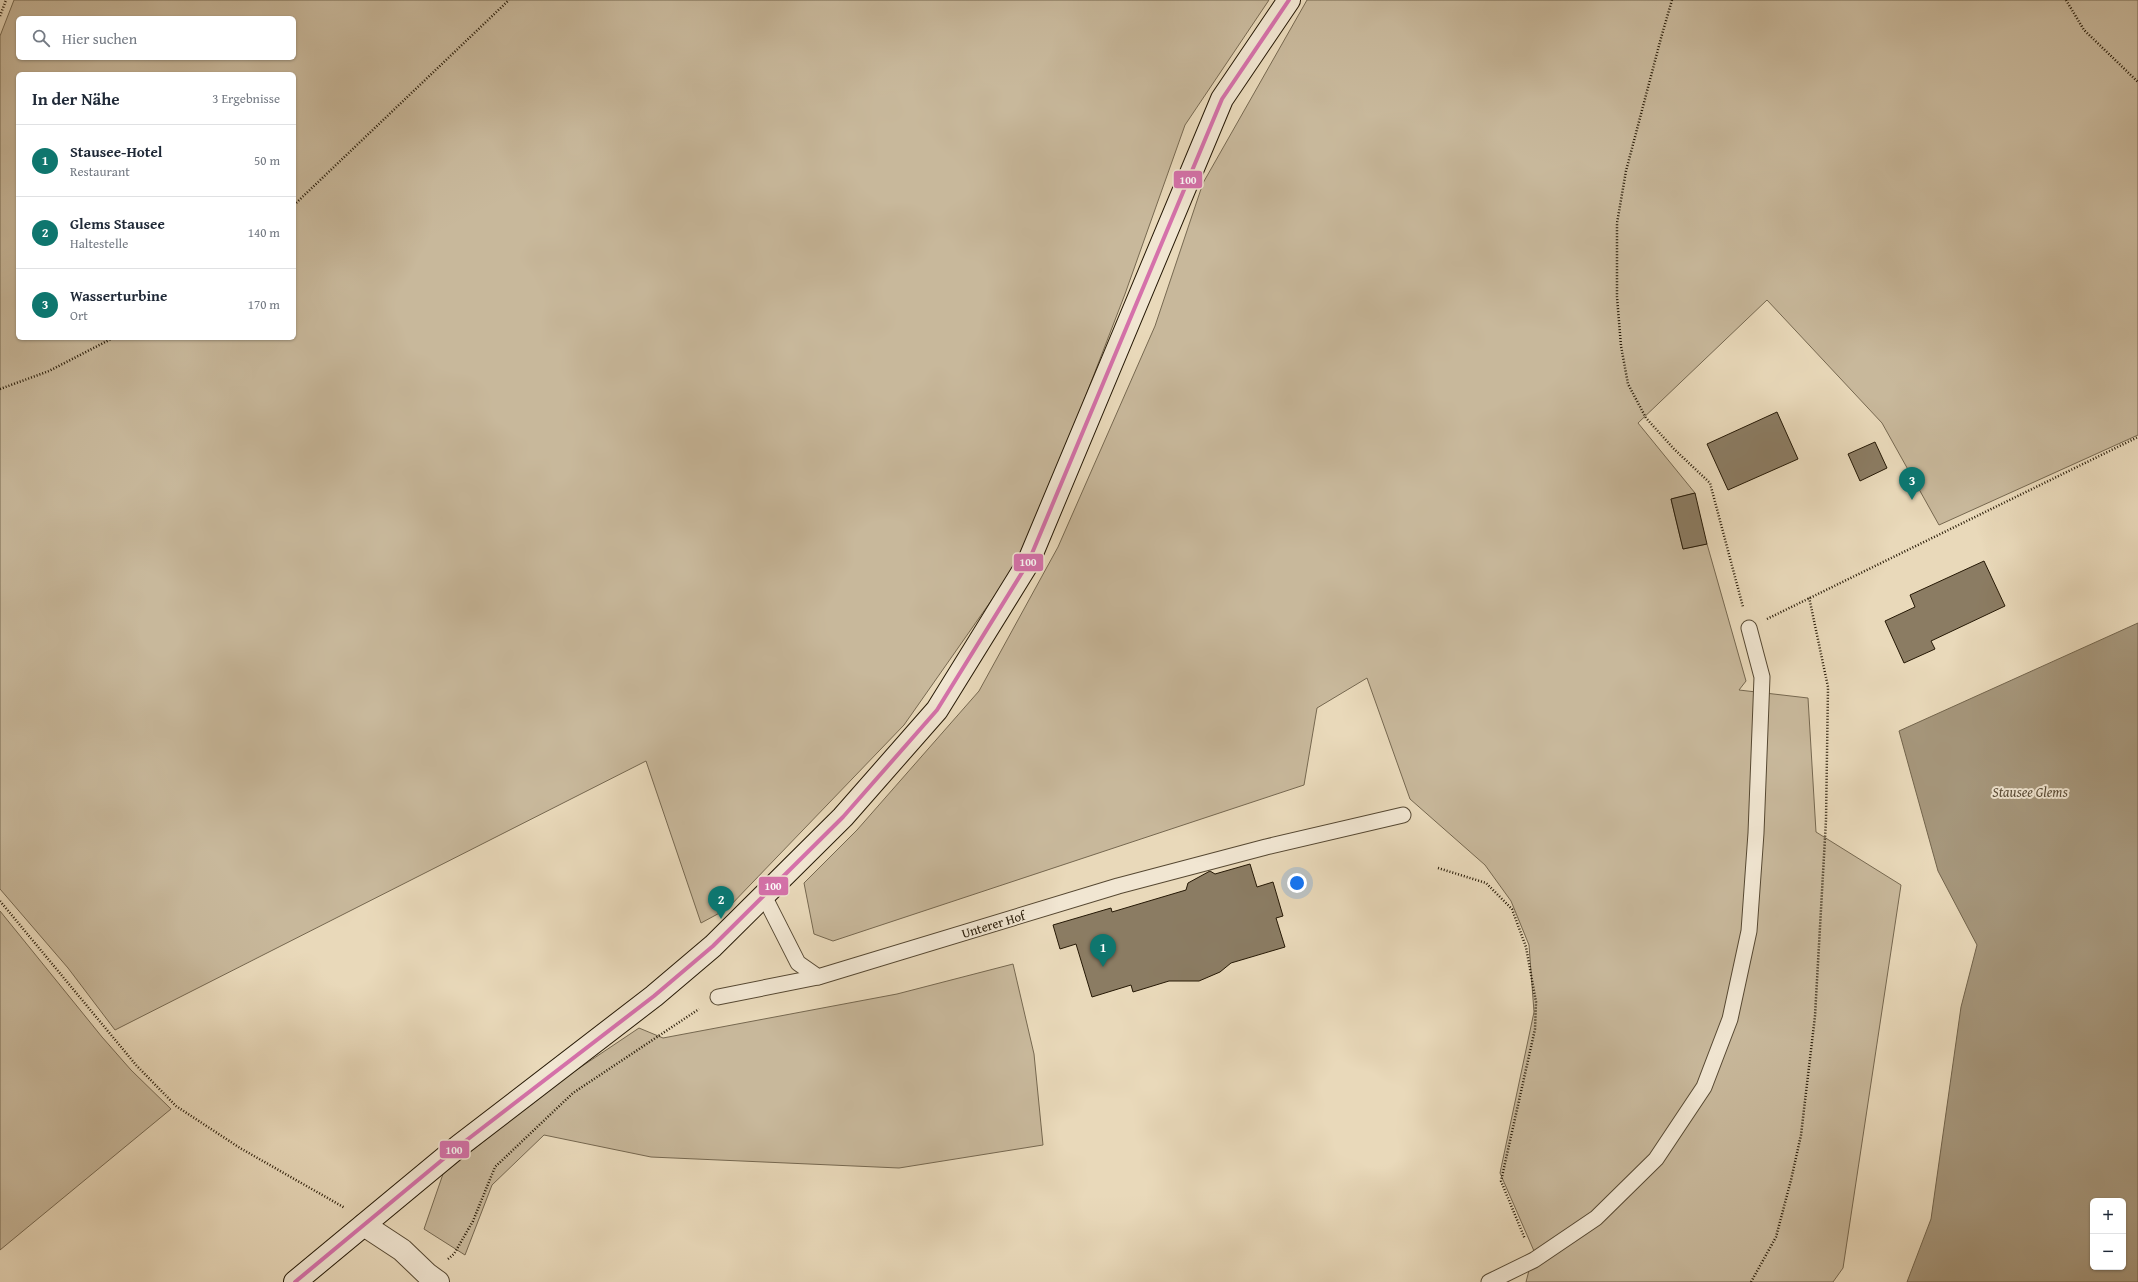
<!DOCTYPE html>
<html lang="de">
<meta charset="utf-8">
<style>
body{margin:0;font-family:"Gentium Book Plus",serif;background:#f6f6f7;color:#1f2937}
.controls{position:absolute;right:12px;bottom:12px;display:grid;overflow:hidden;border-radius:6px;box-shadow:0 1px 3px #0004}
.controls button{width:36px;height:36px;display:grid;place-items:center;padding:0;border:0;border-bottom:1px solid #e0e1e3;background:#fff;color:#1f2937;font:20px sans-serif}
.you{position:absolute;left:1297px;top:883px;width:14px;height:14px;margin:-10px;border:3px solid #fff;border-radius:50%;background:#1a73e8;box-shadow:0 0 0 6px #1a73e833}
.badge{display:grid;place-items:center;width:26px;height:26px;border-radius:50%;background:#0f766e;color:#fff;font-size:13px;font-weight:700}
.pin{position:absolute;translate:-50% -33px;filter:drop-shadow(0 1px 2px #0008)}
.pin::after{content:'';position:absolute;top:21px;width:14px;height:12px;background:inherit;clip-path:polygon(0 0,100% 0,50% 100%)}
.list{margin:0;padding:0;list-style:none}
h2{display:flex;justify-content:space-between;align-items:center;height:52px;margin:0;padding:0 16px;font-size:17px}
h2 small{font-size:13px;font-weight:400;color:#747a83}
.list li{display:grid;grid-template-columns:26px 1fr auto;gap:12px;align-items:center;box-sizing:border-box;height:72px;padding:0 16px;border-top:1px solid #e0e1e3}
.list b{display:block;font-size:15px;white-space:nowrap}
.list p{margin:0;font-size:13px;white-space:nowrap;color:#747a83}
.list em{font-size:13px;font-style:normal;color:#747a83}
.icon{flex:none;width:22px;height:22px;fill:none;stroke:currentColor;stroke-width:2;stroke-linecap:round;stroke-linejoin:round}
.map{position:relative;flex:none;width:2138px;height:1282px;overflow:hidden}
.search{position:absolute;background:#fff;box-shadow:0 1px 3px #0004;left:16px;top:16px;width:280px;height:44px;display:flex;align-items:center;gap:10px;box-sizing:border-box;padding:0 14px;border-radius:6px;color:#747a83;font-size:15px}
.panel{position:absolute;background:#fff;box-shadow:0 1px 3px #0004;left:16px;top:72px;width:280px;height:268px;border-radius:6px}
.map>svg:first-child{display:block}
.green{fill:#c8b89b;stroke:#766850;fill-rule:evenodd}
.water{fill:#a6977c;stroke:#72644c;fill-rule:evenodd}
.building{fill:#8b7c63;stroke:#251805}
.lines{fill:none;stroke-linecap:round;stroke-linejoin:round}
.lane-casing{stroke:#564832;stroke-width:17}
.street-casing{stroke:#564832;stroke-width:24}
.secondary-casing{stroke:#251805;stroke-width:24}
.path{stroke:#251805;stroke-width:2.5;stroke-dasharray:1 2;stroke-linecap:butt}
.lane{stroke:#f1e6d2;stroke-width:15}
.street{stroke:#f1e6d2;stroke-width:22}
.secondary{stroke:#f1e6d2;stroke-width:22}
.bus-1-casing{stroke:#f1e6d2;stroke-width:7}
.bus-1{stroke:#d571aa;stroke-width:4}
.labels{text-anchor:middle;stroke-width:4;stroke-linejoin:round;paint-order:stroke}
.street-label{font-size:13px;fill:#251805;stroke:#f1e6d2}
.water-label{font-size:14px;font-style:italic;fill:#594b35;stroke:#f1e6d2}
.line-badge{stroke:#f1e6d2;stroke-width:1.5}
.badge-label{font-size:11px;text-anchor:middle;font-weight:bold;fill:#fff}
</style>
<div class="map">
<svg width="2138" height="1282" viewBox="0 0 2138 1282">
<rect width="100%" height="100%" fill="#e9d9ba"/>
<filter id="stains"><feTurbulence type="fractalNoise" baseFrequency=".005" numOctaves="4"/><feColorMatrix values="0 0 0 0 .2 0 0 0 0 .09 0 0 0 0 .02 0 0 0 .5 -.17"/></filter>
<radialGradient id="worn" r=".72"><stop offset=".6" stop-color="#630" stop-opacity="0"/><stop offset="1" stop-color="#630" stop-opacity=".3"/></radialGradient>
<!-- green -->
<g class="green">
<path d="M14,0H1269L1185,125L1125,294L1026,551L904,725L727,909L701,923L646,761L115,1030L68,968L0,889V36ZM18,18H294V58H18ZM18,74H294V338H18Z"/>
<path d="M1307,0H2138V435L1939,525L1882,423L1767,300L1638,423L1695,493L1671,499L1683,549L1707,544L1746,681L1739,690L1808,698L1816,832L1901,885L1843,1268L1833,1282H1526L1534,1251L1500,1173L1534,1012L1529,945L1511,901L1485,865L1410,799L1367,678L1317,708L1304,785L833,941L814,934L804,883L857,830L979,691L1058,547L1155,326L1203,183Z"/>
<path d="M0,911L102,1037L131,1070L171,1109L0,1250Z"/>
<path d="M1013,964L1034,1054L1043,1145L899,1168L651,1157L544,1135L492,1185L465,1255L424,1229L443,1174L554,1085L639,1028L663,1038L897,994Z"/>
</g>
<!-- water -->
<path class="water" d="M2138,623V1282H1907L1931,1219L1961,1007L1977,945L1938,871L1899,731ZM2093,1201H2123V1267H2093Z"/>
<!-- building -->
<g class="building">
<path d="M1777,412L1798,459L1728,490L1707,444Z"/>
<path d="M1875,442L1887,468L1860,481L1848,454Z"/>
<path d="M1695,493L1707,544L1683,549L1671,499Z"/>
<path d="M1984,561L2005,606L1931,641L1935,649L1904,663L1885,621L1915,607L1910,595Z"/>
<path d="M1250,864L1257,887L1273,882L1283,916L1276,918L1285,947L1231,963L1220,972L1199,981H1169L1133,992L1131,985L1092,997L1076,944L1060,949L1053,925L1111,908L1112,912L1186,890L1188,883L1210,871L1215,874Z"/>
</g>
<g class="lines">
<defs>
<g id="lane">
<path d="M764,896L798,963L818,977L1118,886L1266,847L1403,815"/>
<path d="M718,997L818,977"/>
<path d="M1489,1282L1534,1260L1596,1218L1656,1159L1704,1087L1730,1019L1749,931L1756,833L1762,677L1749,628"/>
</g>
<path id="street" d="M364,1225L402,1250L427,1274L438,1282"/>
<path id="secondary" d="M295,1282L459,1146L654,996L713,946L843,817L937,710L1028,563L1222,99L1289,0"/>
</defs>
<!-- lane casing -->
<use href="#lane" class="lane-casing"/>
<!-- street casing -->
<use href="#street" class="street-casing"/>
<!-- secondary casing -->
<use href="#secondary" class="secondary-casing"/>
<!-- path -->
<g class="path">
<path d="M1672,0L1661,38L1626,171L1617,223V297L1621,346L1628,384L1646,418L1674,449L1710,483L1743,607"/>
<path d="M2066,0L2084,30L2138,82"/>
<path d="M0,16L6,0"/>
<path d="M294,205L509,0"/>
<path d="M0,389L49,371L113,338"/>
<path d="M1767,619L2138,437"/>
<path d="M1438,868L1486,883L1512,909L1526,947L1536,1002L1535,1029L1501,1181L1525,1239"/>
<path d="M0,901L136,1065L176,1106L240,1148L345,1208"/>
<path d="M448,1259L454,1254L473,1221L495,1167L573,1093L699,1009"/>
<path d="M1751,1282L1776,1237L1791,1180L1801,1135L1815,1016L1826,820L1828,687L1809,597"/>
</g>
<!-- lane -->
<use href="#lane" class="lane"/>
<!-- street -->
<use href="#street" class="street"/>
<!-- secondary -->
<use href="#secondary" class="secondary"/>
<defs>
<path id="bus-1" d="M295,1282L459,1146L654,996L713,946L843,817L937,710L1028,563L1222,99L1289,0"/>
</defs>
<!-- bus-1 casing -->
<use href="#bus-1" class="bus-1-casing"/>
<!-- bus-1 -->
<use href="#bus-1" class="bus-1"/>
</g>
<g class="labels">
<!-- street labels -->
<g class="street-label">
<text transform="translate(993 924) rotate(-17)" y="5">Unterer Hof</text>
</g>
<!-- water labels -->
<g class="water-label">
<text x="2030" y="797">Stausee Glems</text>
</g>
</g>
<g class="line-badge">
<rect x="1173" y="170" width="30" height="19" rx="4" fill="#d571aa"/>
<rect x="1013" y="553" width="31" height="19" rx="4" fill="#d571aa"/>
<rect x="758" y="876" width="31" height="20" rx="4" fill="#d571aa"/>
<rect x="439" y="1140" width="31" height="19" rx="4" fill="#d571aa"/>
</g>
<g class="badge-label">
<text x="1188" y="184">100</text>
<text x="1028" y="566">100</text>
<text x="773" y="890">100</text>
<text x="454" y="1154">100</text>
</g>
<rect width="100%" height="100%" filter="url(#stains)"/>
<rect width="100%" height="100%" fill="url(#worn)"/>
</svg>
<div class="controls">
<button>+</button>
<button>−</button>
</div>
<div class="you"></div>
<div class="pin badge" style="left:1103px;top:967px">1</div>
<div class="pin badge" style="left:721px;top:919px">2</div>
<div class="pin badge" style="left:1912px;top:500px">3</div>
<div class="search"><svg class="icon" aria-label="search" viewBox="0 0 24 24"><circle cx="10" cy="10" r="6"/><path d="M15 15l6 6"/></svg>Hier suchen</div>
<section class="panel">
<h2>In der Nähe<small>3 Ergebnisse</small></h2>
<ul class="list">
<li><span class="badge">1</span><div><b>Stausee-Hotel</b><p>Restaurant</p></div><em>50 m</em></li>
<li><span class="badge">2</span><div><b>Glems Stausee</b><p>Haltestelle</p></div><em>140 m</em></li>
<li><span class="badge">3</span><div><b>Wasserturbine</b><p>Ort</p></div><em>170 m</em></li>
</ul>
</section>
</div>
